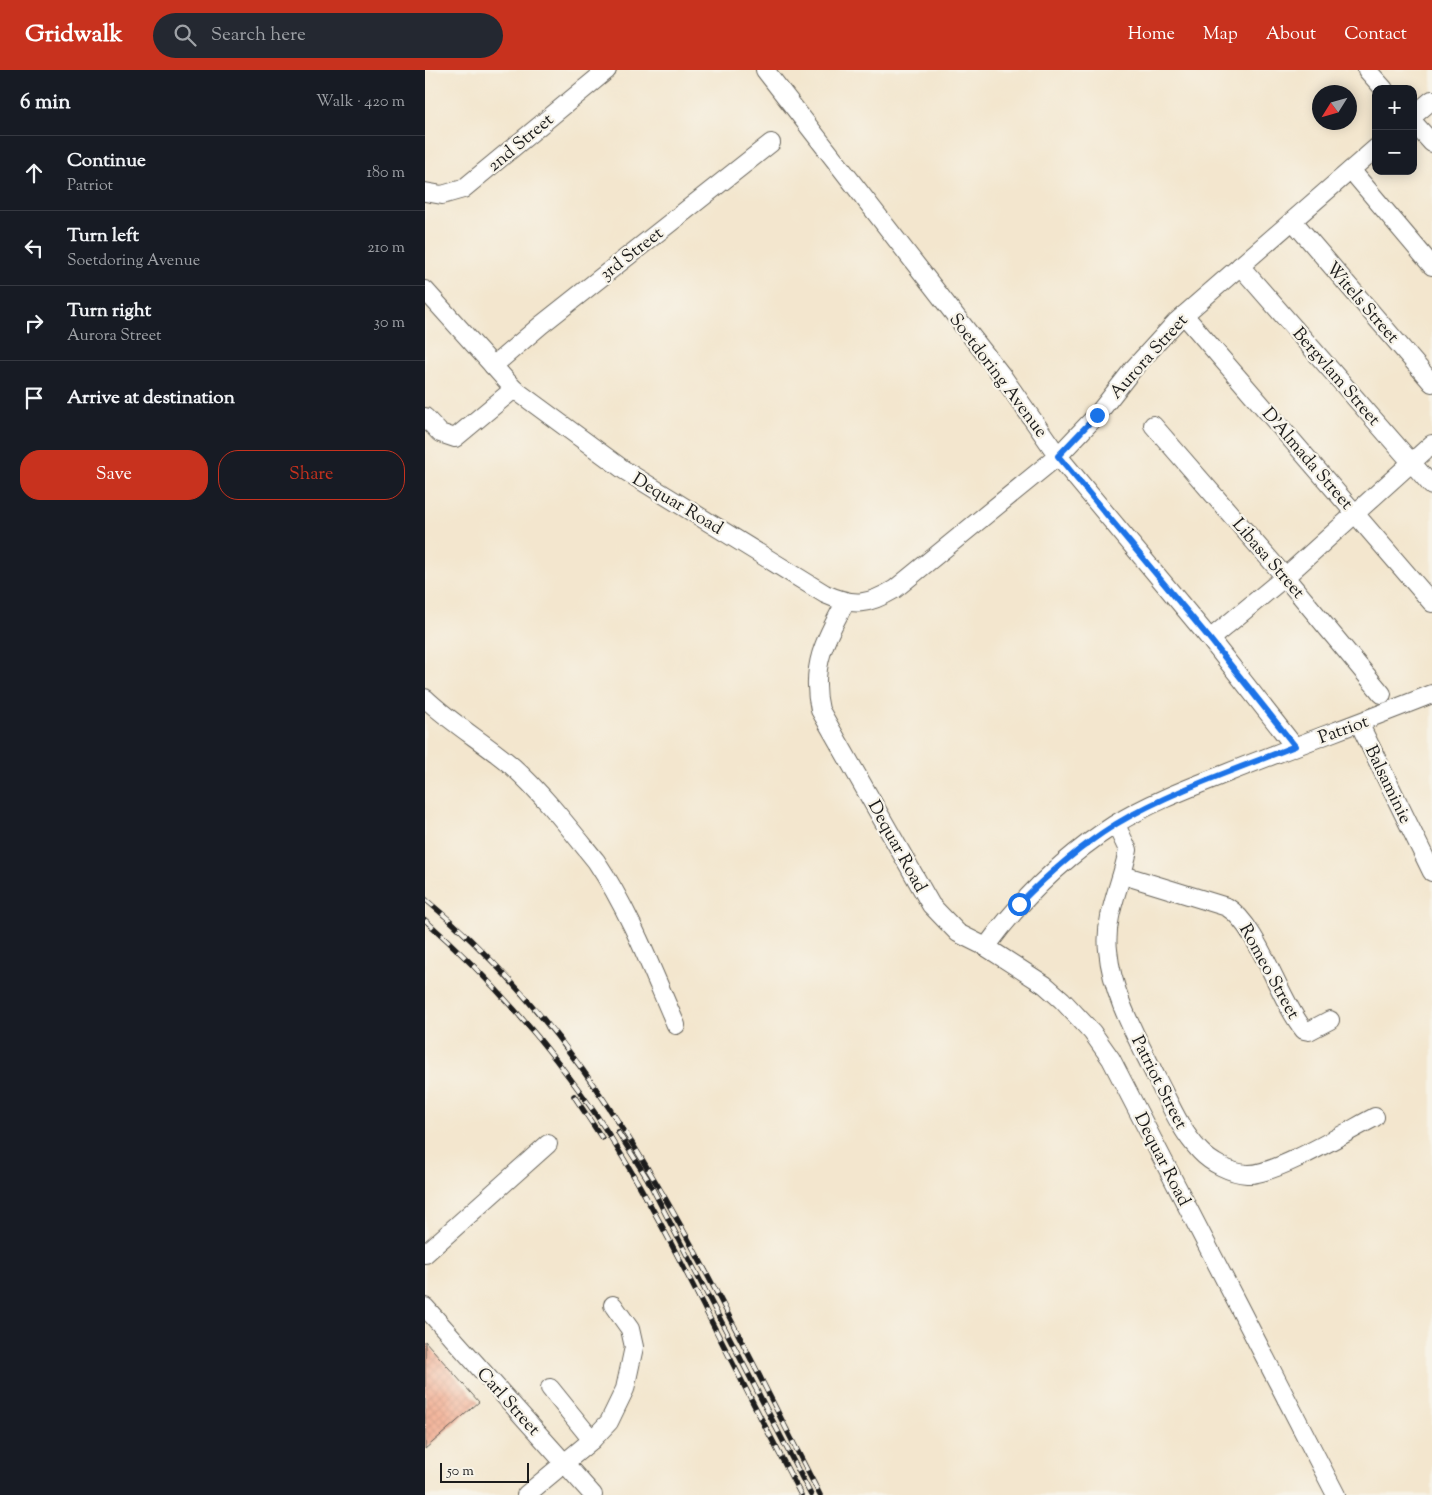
<!DOCTYPE html>
<meta charset="utf-8">
<style>
body{margin:0;font-family:"Sorts Mill Goudy",serif;background:#242831;color:#f1f3f6}
.controls{position:absolute;right:15px;top:15px;display:grid;overflow:hidden;border-radius:10px;box-shadow:0 2px 12px #0003}
.controls button{width:45px;height:45px;display:grid;place-items:center;padding:0;border:0;border-bottom:1px solid #363941;background:#171b24;color:#f1f3f6;font:25px sans-serif}
.compass{position:absolute;left:887px;top:15px;width:45px;height:45px;border-radius:50%;background:#171b24;box-shadow:0 2px 12px #0003;rotate:233deg}
.scale{position:absolute;left:15px;bottom:12px;width:89px;box-sizing:border-box;padding-left:5px;border:2px solid #1c1c1c;border-top:0;font-size:14px;line-height:18px;white-space:nowrap;color:#1c1c1c;-webkit-text-stroke:4px #f7f3e8;paint-order:stroke}
.stop{position:absolute;width:15px;height:15px;margin:-11px;border:4px solid #1a73e8;border-radius:50%;background:#fff}
.stop.end{background:#1a73e8;border-color:#fff;box-shadow:0 1px 5px #0008}
.list{margin:0;padding:0;list-style:none}
h2{display:flex;justify-content:space-between;align-items:center;height:65px;margin:0;padding:0 20px;font-size:21px}
h2 small{font-size:16px;font-weight:400;color:#9ea1a6}
.list li{display:grid;grid-template-columns:32px 1fr auto;gap:15px;align-items:center;box-sizing:border-box;height:75px;padding:0 20px;border-top:1px solid #363941}
.list b{display:block;font-size:19px;white-space:nowrap}
.list p{margin:0;font-size:16px;white-space:nowrap;color:#9ea1a6}
.list em{font-size:16px;font-style:normal;color:#9ea1a6}
.actions{display:flex;gap:10px;padding:15px 20px}
.actions a{flex:1;padding:11px 0;border:1px solid #c8321e;border-radius:20px;text-align:center;font-size:18px;color:#c8321e}
.actions .main{background:#c8321e;color:#fff}
.icon{flex:none;width:28px;height:28px;fill:none;stroke:currentColor;stroke-width:2;stroke-linecap:round;stroke-linejoin:round}
.map{position:relative;flex:none;width:1007px;height:1425px;overflow:hidden}
header{display:flex;align-items:center;gap:30px;box-sizing:border-box;height:70px;padding:0 25px;background:#c8321e;color:#fff}
header strong{font-size:24px}
nav{display:flex;gap:28px;margin-inline-start:auto;font-size:18px}
.search{width:350px;height:45px;background:#242831;display:flex;align-items:center;gap:12px;box-sizing:border-box;padding:0 18px;border-radius:28px;color:#9ea1a6;font-size:19px}
main{display:flex}
aside{flex:1;background:#171b24}
.map>svg:first-child{display:block}
.building{fill:url(#building-cross-hatch)}
.lines{fill:none;stroke-linecap:round;stroke-linejoin:round}
.minor-casing{stroke:#67635a;stroke-width:20}
.minor{stroke:#fff;stroke-width:18}
.rail-casing{stroke:#1c1c1c;stroke-width:5.5}
.rail{stroke:#f7f3e8;stroke-width:4;stroke-dasharray:11;stroke-linecap:butt}
.route{stroke:#1a73e8;stroke-width:6}
.labels{text-anchor:middle;stroke-width:4.5;stroke-linejoin:round;paint-order:stroke}
.street-label{font-size:18px;fill:#1c1c1c;stroke:#f7f3e8}
</style>
<header>
<strong>Gridwalk</strong>
<div class="search"><svg class="icon" aria-label="search" viewBox="0 0 24 24"><circle cx="10" cy="10" r="6"/><path d="M15 15l6 6"/></svg>Search here</div>
<nav><a>Home</a><a>Map</a><a>About</a><a>Contact</a></nav>
</header>
<main>
<aside>
<h2>6 min<small>Walk · 420 m</small></h2>
<ul class="list">
<li><svg class="icon" aria-label="ahead" viewBox="0 0 24 24"><path d="M12 20V5M6 11l6-6 6 6"/></svg><div><b>Continue</b><p>Patriot</p></div><em>180 m</em></li>
<li><svg class="icon" aria-label="left" viewBox="0 0 24 24"><path d="M17 20v-9H6M10 6l-5 5 5 5"/></svg><div><b>Turn left</b><p>Soetdoring Avenue</p></div><em>210 m</em></li>
<li><svg class="icon" aria-label="right" viewBox="0 0 24 24"><path d="M7 20v-9h11M14 6l5 5-5 5"/></svg><div><b>Turn right</b><p>Aurora Street</p></div><em>30 m</em></li>
<li><svg class="icon" aria-label="arrive" viewBox="0 0 24 24"><path d="M6 21V4h12l-3 4 3 4H6"/></svg><div><b>Arrive at destination</b></div></li>
</ul>
<div class="actions"><a class="main">Save</a><a>Share</a></div>
</aside>
<div class="map">
<svg width="1007" height="1425" viewBox="0 0 1007 1425">
<defs>
<pattern id="building-cross-hatch" width="8" height="8" patternUnits="userSpaceOnUse" patternTransform="scale(1.25)"><rect width="8" height="8" fill="#f1a183"/><path d="M0 0l8 8M0 8l8-8" fill="none" stroke="#ce8a71"/></pattern>
</defs>
<rect width="100%" height="100%" fill="#f7f3e8"/>
<filter id="ink" filterUnits="userSpaceOnUse"><feTurbulence type="fractalNoise" baseFrequency=".02" numOctaves="2"/><feDisplacementMap in="SourceGraphic" scale="10" xChannelSelector="R" yChannelSelector="G"/><feConvolveMatrix kernelMatrix="1 2 1 2 8 2 1 2 1" color-interpolation-filters="sRGB"/></filter>
<filter id="wash" filterUnits="userSpaceOnUse"><feTurbulence type="fractalNoise" baseFrequency=".0096" numOctaves="4" result="noise"/><feDisplacementMap in="SourceGraphic" scale="20" xChannelSelector="R" yChannelSelector="G"/><feGaussianBlur stdDeviation="1.12" result="paint"/><feColorMatrix in="noise" values="0 0 0 0 0 0 0 0 0 0 0 0 0 0 0 0 0 1.4 0 .05"/><feComposite in="paint" operator="in"/></filter>
<g filter="url(#wash)">
<rect width="100%" height="100%" fill="#f3e6ce"/>
<g id="blocks">
<!-- building -->
<path class="building" d="M0,1271L54,1332L0,1379Z"/>
</g>
</g>
<g filter="url(#ink)">
<use href="#blocks" fill-opacity="0" stroke="#67635a" stroke-width="1"/>
<g class="lines">
<defs>
<g id="minor">
<path d="M340,0L578,307L633,386L785,569L869,676"/>
<path d="M942,0L959,19"/>
<path d="M988,46L1007,30"/>
<path d="M988,52L1007,73"/>
<path d="M926,100L1007,196"/>
<path d="M0,122L17,125L38,119L182,0"/>
<path d="M868,151L1007,313"/>
<path d="M815,196L1007,416"/>
<path d="M0,220L89,319L199,400L400,524C429,537 443,535 470,519L633,386L672,345L708,299L751,252L951,78"/>
<path d="M759,245L1007,533"/>
<path d="M68,296L116,255L346,73"/>
<path d="M0,347L15,363L30,368L89,319"/>
<path d="M728,355L860,507L957,624"/>
<path d="M420,533C400,569 385,597 395,640L506,835L533,863L561,877L620,915L637,930L667,962L686,989L911,1425"/>
<path d="M785,569L860,507L1007,374"/>
<path d="M0,628C27,654 59,672 87,696C118,724 145,759 171,791C205,842 227,900 251,955"/>
<path d="M934,653L1007,802"/>
<path d="M691,755L703,780C697,813 679,846 683,880C687,925 711,966 731,1007C744,1032 755,1060 775,1081C786,1093 806,1103 822,1104C849,1106 923,1061 950,1047"/>
<path d="M698,805L802,837C833,855 854,930 879,960L884,961L905,950"/>
<path d="M561,877C597,828 638,788 689,755C724,733 764,718 802,703C870,676 939,651 1007,624"/>
<path d="M0,1184L123,1074"/>
<path d="M0,1237L168,1425"/>
<path d="M125,1318L167,1370"/>
<path d="M101,1425L167,1370L184,1352L200,1319L209,1277L205,1259L188,1235"/>
</g>
</defs>
<!-- minor casing -->
<use href="#minor" class="minor-casing"/>
<!-- minor -->
<use href="#minor" class="minor"/>
<defs>
<g id="rail">
<path d="M0,829C189,985 285,1213 395,1425"/>
<path d="M0,850C65,908 123,974 172,1046C214,1110 249,1178 284,1247C314,1306 345,1366 376,1425"/>
<path d="M149,1026L177,1068"/>
<path d="M193,1062L222,1108L386,1425"/>
</g>
</defs>
<!-- rail casing -->
<use href="#rail" class="rail-casing"/>
<!-- rail -->
<use href="#rail" class="rail"/>
</g>
</g>
<g class="lines" filter="url(#ink)">
<!-- route -->
<path class="route" d="M594,834C623,804 656,776 691,754C746,721 810,700 870,676L785,569L633,386L672,345"/>
</g>
<g class="labels">
<!-- street labels -->
<g class="street-label">
<text transform="translate(95 72) rotate(-40)" y="6">2nd Street</text>
<text transform="translate(206 183) rotate(-38)" y="6">3rd Street</text>
<text transform="translate(938 232) rotate(49)" y="6">Witels Street</text>
<text transform="translate(723 286) rotate(-48)" y="6">Aurora Street</text>
<text transform="translate(574 305) rotate(53)" y="6">Soetdoring Avenue</text>
<text transform="translate(912 306) rotate(49)" y="6">Bergvlam Street</text>
<text transform="translate(883 388) rotate(49)" y="6">D'Almada Street</text>
<text transform="translate(253 433) rotate(31)" y="6">Dequar Road</text>
<text transform="translate(844 488) rotate(49)" y="6">Libasa Street</text>
<text transform="translate(918 659) rotate(-20)" y="6">Patriot</text>
<text transform="translate(964 714) rotate(64)" y="6">Balsaminie</text>
<text transform="translate(473 776) rotate(61)" y="6">Dequar Road</text>
<text transform="translate(845 901) rotate(61)" y="6">Romeo Street</text>
<text transform="translate(735 1012) rotate(63)" y="6">Patriot Street</text>
<text transform="translate(738 1089) rotate(63)" y="6">Dequar Road</text>
<text transform="translate(84 1331) rotate(48)" y="6">Carl Street</text>
</g>
</g>
</svg>
<div class="controls">
<button>+</button>
<button>−</button>
</div>
<svg class="compass" viewBox="-18 -18 36 36"><path d="M0-13l5 13h-10z" fill="#e53935"/><path d="M0 13l5-13h-10z" fill="#9ea1a6"/></svg>
<div class="scale">50 m</div>
<div class="stop" style="left:594px;top:834px"></div>
<div class="stop end" style="left:672px;top:345px"></div>
</div>
</main>
